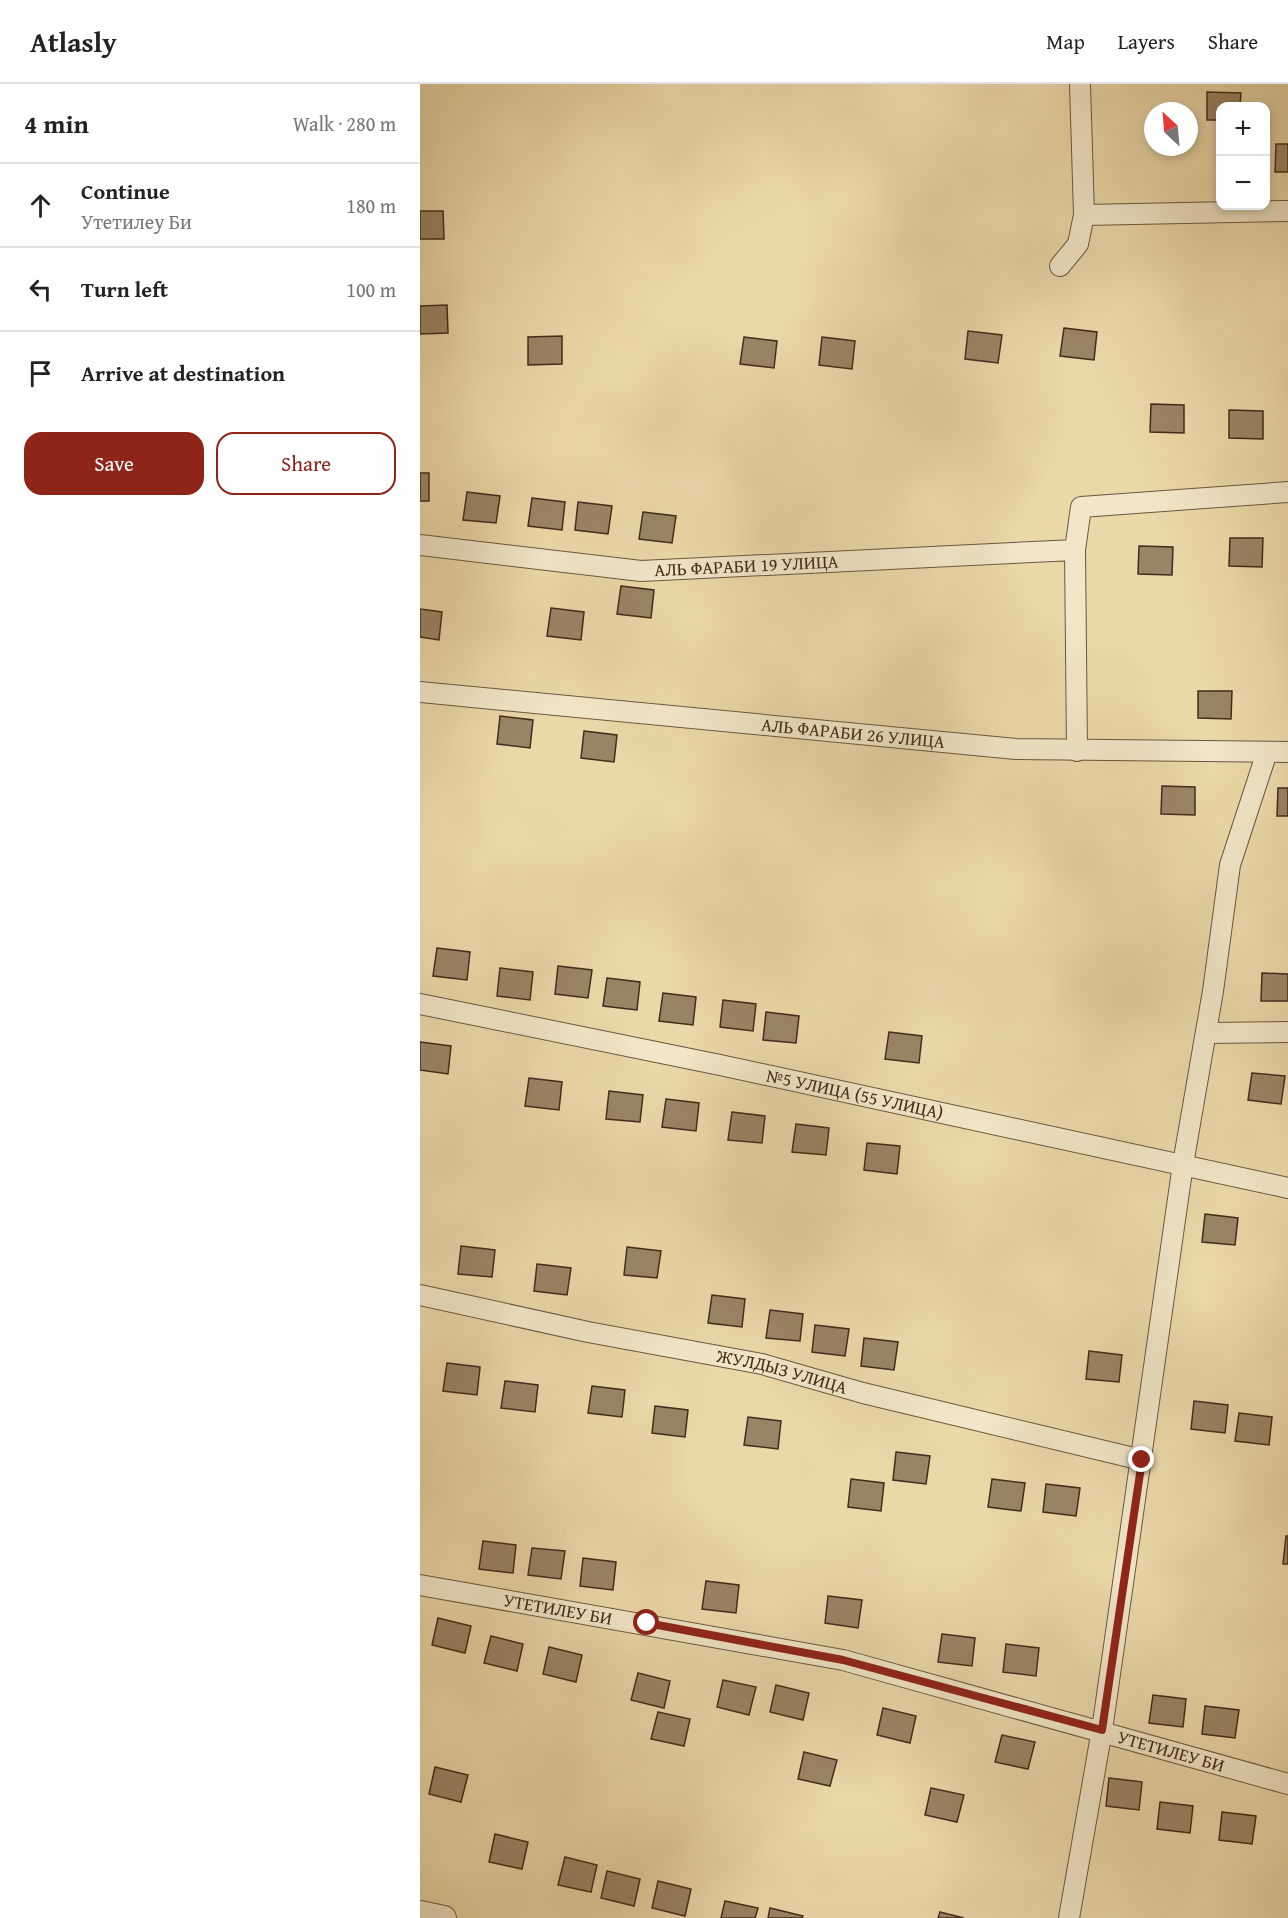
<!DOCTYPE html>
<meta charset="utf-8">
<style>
body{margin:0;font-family:"Gentium Book Plus",serif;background:#f6f6f6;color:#222}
.controls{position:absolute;right:18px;top:18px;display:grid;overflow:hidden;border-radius:12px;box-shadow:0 3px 9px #0003}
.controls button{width:54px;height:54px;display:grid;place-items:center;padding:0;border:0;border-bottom:2px solid #e0e0e0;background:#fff;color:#222;font:30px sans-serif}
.compass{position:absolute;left:724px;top:18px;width:54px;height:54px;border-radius:50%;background:#fff;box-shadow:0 3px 9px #0003;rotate:334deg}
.stop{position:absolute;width:18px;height:18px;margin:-14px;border:4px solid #8f2418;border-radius:50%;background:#fff}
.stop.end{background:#8f2418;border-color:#fff;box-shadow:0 2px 6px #0008}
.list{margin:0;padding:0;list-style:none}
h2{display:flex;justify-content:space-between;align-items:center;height:78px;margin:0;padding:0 24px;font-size:26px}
h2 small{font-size:20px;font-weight:400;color:#767676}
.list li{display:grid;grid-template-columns:39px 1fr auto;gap:18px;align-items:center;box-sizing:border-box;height:84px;padding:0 24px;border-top:2px solid #e0e0e0}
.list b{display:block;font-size:22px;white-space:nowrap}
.list p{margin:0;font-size:20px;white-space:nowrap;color:#767676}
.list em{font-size:20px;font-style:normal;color:#767676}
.actions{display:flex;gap:12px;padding:18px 24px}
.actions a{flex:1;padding:14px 0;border:2px solid #8f2418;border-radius:18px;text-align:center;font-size:21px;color:#8f2418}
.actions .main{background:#8f2418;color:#fff}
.icon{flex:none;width:33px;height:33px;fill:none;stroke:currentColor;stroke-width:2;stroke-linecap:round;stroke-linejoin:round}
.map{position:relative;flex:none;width:868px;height:1834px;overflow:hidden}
header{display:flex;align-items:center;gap:36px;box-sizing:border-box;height:84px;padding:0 30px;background:#fff;border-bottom:2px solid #e0e0e0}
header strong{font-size:28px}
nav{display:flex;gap:33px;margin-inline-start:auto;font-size:21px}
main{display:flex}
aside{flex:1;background:#fff}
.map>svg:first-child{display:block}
.building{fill:#998565;stroke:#422c1b;stroke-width:1.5}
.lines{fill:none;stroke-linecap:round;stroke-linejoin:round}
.minor-casing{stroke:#6c573e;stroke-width:22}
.tertiary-casing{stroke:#6c573e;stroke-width:26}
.minor{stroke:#f1e6c7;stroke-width:20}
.tertiary{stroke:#f1e6c7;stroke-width:24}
.route{stroke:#8f2418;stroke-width:8}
.labels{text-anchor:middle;stroke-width:4.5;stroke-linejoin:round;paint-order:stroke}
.street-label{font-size:18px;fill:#422c1b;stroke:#f1e6c7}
</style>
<header>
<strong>Atlasly</strong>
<nav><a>Map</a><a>Layers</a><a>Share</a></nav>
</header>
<main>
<aside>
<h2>4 min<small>Walk · 280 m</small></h2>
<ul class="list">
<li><svg class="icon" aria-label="ahead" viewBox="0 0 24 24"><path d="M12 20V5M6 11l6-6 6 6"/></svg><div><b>Continue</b><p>Утетилеу Би</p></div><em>180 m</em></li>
<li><svg class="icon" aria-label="left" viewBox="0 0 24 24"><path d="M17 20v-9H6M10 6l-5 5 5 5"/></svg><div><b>Turn left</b></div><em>100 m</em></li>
<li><svg class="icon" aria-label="arrive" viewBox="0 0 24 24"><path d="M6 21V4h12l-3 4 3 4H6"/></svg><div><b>Arrive at destination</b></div></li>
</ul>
<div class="actions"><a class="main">Save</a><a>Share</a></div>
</aside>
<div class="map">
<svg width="868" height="1834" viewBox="0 0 868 1834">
<rect width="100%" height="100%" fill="#ead8a9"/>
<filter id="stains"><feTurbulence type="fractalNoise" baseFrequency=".00333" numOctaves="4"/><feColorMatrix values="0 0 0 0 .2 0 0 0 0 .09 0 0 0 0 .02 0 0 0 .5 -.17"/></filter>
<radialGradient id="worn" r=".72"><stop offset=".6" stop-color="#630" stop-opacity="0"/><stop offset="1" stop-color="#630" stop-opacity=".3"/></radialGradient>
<!-- building -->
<g class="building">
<path d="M787,8L821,9L820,22H800V36H787Z"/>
<path d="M856,60H868V88H855Z"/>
<path d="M0,127H23L24,155H0Z"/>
<path d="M27,221L28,249L0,250V222Z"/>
<path d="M644,244L677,248L674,276L640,272Z"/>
<path d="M548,247L582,251L578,279L545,275Z"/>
<path d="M142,252V280L108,281V253Z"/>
<path d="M324,253L357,257L354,284L320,280Z"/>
<path d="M402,253L435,257L432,285L399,281Z"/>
<path d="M731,320L764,321V349L730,348Z"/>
<path d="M809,326L843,327V355L809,354Z"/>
<rect x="0" y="389" width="9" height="28"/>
<path d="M47,408L80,412L76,439L43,436Z"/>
<path d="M112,414L145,418L142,446L108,442Z"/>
<path d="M158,418L192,422L188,450L155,446Z"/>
<path d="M223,428L256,432L252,459L219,455Z"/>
<path d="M810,454H843L842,483L809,482Z"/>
<path d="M719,462L753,463L752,491L718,490Z"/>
<path d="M201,502L234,506L231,534L197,530Z"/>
<path d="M131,524L164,528L161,556L127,552Z"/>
<path d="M0,525L22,528L19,556L0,553Z"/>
<path d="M778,607H812L811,635L778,634Z"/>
<path d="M80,632L113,636L110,664L77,660Z"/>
<path d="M164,647L197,651L194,678L161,674Z"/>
<path d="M742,702L775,703V731L741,730Z"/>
<path d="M858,704H868V732H857Z"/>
<path d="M17,864L50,868L47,896L13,892Z"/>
<path d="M138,882L172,886L168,914L135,910Z"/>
<path d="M80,884L113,888L110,916L77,912Z"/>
<path d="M842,889L868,890V917H841Z"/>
<path d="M187,894L220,898L217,926L183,922Z"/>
<path d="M243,909L276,913L273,941L239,937Z"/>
<path d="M303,916L336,920L333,947L300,943Z"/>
<path d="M346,928L379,932L376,959L343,956Z"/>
<path d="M469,948L502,952L499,979L465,975Z"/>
<path d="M0,958L31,962L28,990L0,986Z"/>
<path d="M832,989L865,992L861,1020L828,1016Z"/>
<path d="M109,994L142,998L139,1026L105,1022Z"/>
<path d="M189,1007L223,1011L220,1038L186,1035Z"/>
<path d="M246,1015L279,1019L276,1047L242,1043Z"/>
<path d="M312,1028L345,1032L342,1059L308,1056Z"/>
<path d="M376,1040L409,1044L406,1071L372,1068Z"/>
<path d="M447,1059L480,1062L477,1090L444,1086Z"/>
<path d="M785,1130L818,1134L815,1161L782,1158Z"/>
<path d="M41,1162L75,1166L72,1193L38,1190Z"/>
<path d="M207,1163L241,1167L237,1194L204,1191Z"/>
<path d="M117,1180L151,1184L147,1211L114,1207Z"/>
<path d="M292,1211L325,1215L322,1243L288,1239Z"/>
<path d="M350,1226L383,1230L380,1257L346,1254Z"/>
<path d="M395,1241L429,1245L425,1272L392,1268Z"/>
<path d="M444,1254L478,1258L474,1286L441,1282Z"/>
<path d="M669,1267L702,1271L699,1298L666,1295Z"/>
<path d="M27,1279L60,1283L57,1311L23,1307Z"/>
<path d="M85,1297L118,1301L115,1328L81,1324Z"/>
<path d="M172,1302L205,1306L202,1333L168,1329Z"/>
<path d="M774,1317L808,1321L805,1349L771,1345Z"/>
<path d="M235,1322L268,1326L265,1353L232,1349Z"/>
<path d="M819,1329L852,1333L849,1361L815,1357Z"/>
<path d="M328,1333L361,1337L358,1365L324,1361Z"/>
<path d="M476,1368L510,1372L506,1400L473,1396Z"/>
<path d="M431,1395L464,1399L461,1427L428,1423Z"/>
<path d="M572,1395L605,1399L601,1427L568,1423Z"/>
<path d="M626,1400L660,1404L656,1432L623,1428Z"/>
<path d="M866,1452H868V1480H863Z"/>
<path d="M63,1457L96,1461L93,1489L59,1485Z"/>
<path d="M112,1464L145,1467L141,1495L108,1491Z"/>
<path d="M163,1474L196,1478L193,1506L160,1502Z"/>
<path d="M286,1497L319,1501L316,1529L282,1525Z"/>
<path d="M408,1512L442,1516L438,1544L405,1539Z"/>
<path d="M18,1534L51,1542L45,1569L12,1561Z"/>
<path d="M522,1550L555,1554L552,1582L518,1578Z"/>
<path d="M71,1552L103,1560L97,1587L64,1579Z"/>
<path d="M586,1560L619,1564L616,1592L583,1588Z"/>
<path d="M129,1563L162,1571L156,1598L123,1590Z"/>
<path d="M218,1589L250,1597L244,1624L211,1616Z"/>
<path d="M303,1596L336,1603L329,1631L297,1623Z"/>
<path d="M356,1601L389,1609L383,1636L350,1628Z"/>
<path d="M733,1611L766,1615L763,1643L729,1639Z"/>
<path d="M785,1622L819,1626L815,1654L782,1650Z"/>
<path d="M463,1624L496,1632L490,1659L457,1651Z"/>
<path d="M238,1628L270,1635L264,1662L231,1655Z"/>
<path d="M582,1651L615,1658L608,1685L575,1678Z"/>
<path d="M384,1668L417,1676L410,1702L378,1695Z"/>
<path d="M15,1683L48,1691L41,1718L9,1710Z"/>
<path d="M689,1694L722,1698L719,1726L686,1722Z"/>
<path d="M511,1704L544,1711L537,1738L505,1731Z"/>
<path d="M740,1718L773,1722L770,1749L737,1745Z"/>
<path d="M802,1728L836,1732L832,1760L799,1756Z"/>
<path d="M75,1750L108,1758L102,1785L69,1778Z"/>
<path d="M145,1773L177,1781L171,1808L138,1801Z"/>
<path d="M187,1787L220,1795L214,1822L181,1814Z"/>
<path d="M238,1797L271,1805L265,1832L232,1824Z"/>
<path d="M305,1817L338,1824L335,1834H301Z"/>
<path d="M350,1824L383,1832L382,1834H348Z"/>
<path d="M520,1828L544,1834H518Z"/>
</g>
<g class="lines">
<defs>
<g id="minor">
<path d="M664,131L868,127"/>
<path d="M640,182L658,160L664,131L660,0"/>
<path id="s1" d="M0,461L221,487L655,466L657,667"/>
<path d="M655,466L661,423L868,408"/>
<path id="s2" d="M0,608L596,665L868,668"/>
<path id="s3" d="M0,920L300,981L868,1104"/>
<path d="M786,949L868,948"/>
<path id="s4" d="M0,1211L168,1248L342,1280L443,1309L722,1376"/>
<path id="s5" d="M0,1501L423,1576L868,1700"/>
<path d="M649,1834L682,1646L763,1080L793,907L810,781L847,668"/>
</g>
<path id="tertiary" d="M0,1829L24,1834"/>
</defs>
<!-- minor casing -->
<use href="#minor" class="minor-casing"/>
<!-- tertiary casing -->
<use href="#tertiary" class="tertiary-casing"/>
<!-- minor -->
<use href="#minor" class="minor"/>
<!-- tertiary -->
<use href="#tertiary" class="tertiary"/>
</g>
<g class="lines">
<!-- route -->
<path class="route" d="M227,1539L423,1576L682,1646L722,1376"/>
</g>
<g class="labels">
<!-- street labels -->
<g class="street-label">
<text dy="6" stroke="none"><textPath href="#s1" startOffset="328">АЛЬ ФАРАБИ 19 УЛИЦА</textPath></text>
<text dy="6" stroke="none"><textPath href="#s2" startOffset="435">АЛЬ ФАРАБИ 26 УЛИЦА</textPath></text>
<text dy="6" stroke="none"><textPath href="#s3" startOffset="444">№5 УЛИЦА (55 УЛИЦА)</textPath></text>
<text dy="6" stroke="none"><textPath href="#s4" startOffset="370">ЖУЛДЫЗ УЛИЦА</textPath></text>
<text dy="6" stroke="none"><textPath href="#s5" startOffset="140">УТЕТИЛЕУ БИ</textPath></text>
<text dy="6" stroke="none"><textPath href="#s5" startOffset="770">УТЕТИЛЕУ БИ</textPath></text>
</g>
</g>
<rect width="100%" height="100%" filter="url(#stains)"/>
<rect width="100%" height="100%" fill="url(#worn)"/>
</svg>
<div class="controls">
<button>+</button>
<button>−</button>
</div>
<svg class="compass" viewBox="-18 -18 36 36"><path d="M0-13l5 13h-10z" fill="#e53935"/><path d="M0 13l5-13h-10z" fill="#767676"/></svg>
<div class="stop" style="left:227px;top:1539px"></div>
<div class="stop end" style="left:722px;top:1376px"></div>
</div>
</main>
